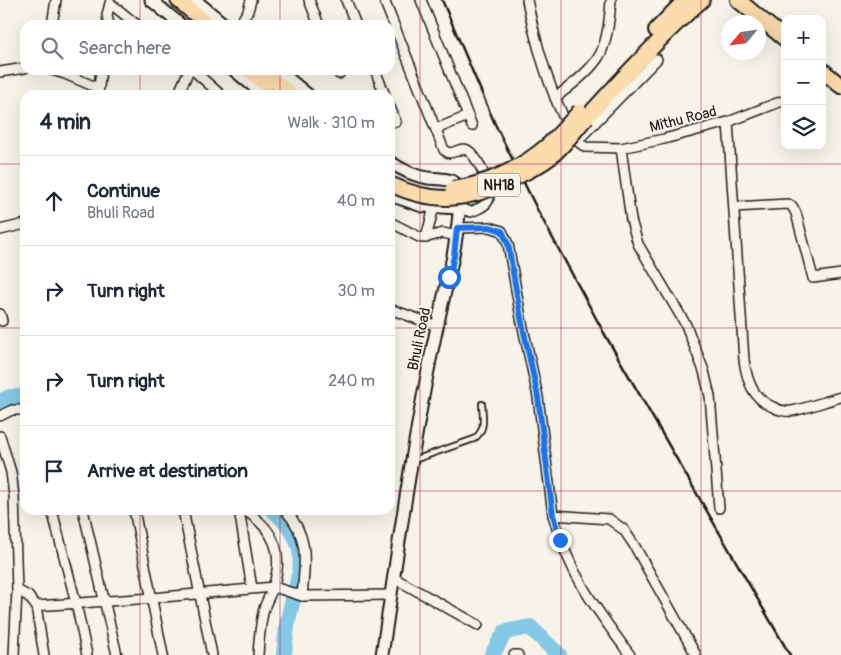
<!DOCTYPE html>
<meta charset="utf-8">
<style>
body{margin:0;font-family:Pangolin,sans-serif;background:#f6f6f7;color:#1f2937}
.controls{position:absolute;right:15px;top:15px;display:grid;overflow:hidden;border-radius:10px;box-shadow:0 5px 20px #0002}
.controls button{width:45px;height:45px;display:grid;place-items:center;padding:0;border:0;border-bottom:1px solid #e0e1e3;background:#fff;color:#1f2937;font:25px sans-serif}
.compass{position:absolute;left:721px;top:15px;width:45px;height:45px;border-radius:50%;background:#fff;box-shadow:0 5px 20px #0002;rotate:241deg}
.stop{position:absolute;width:15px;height:15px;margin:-11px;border:4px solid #1a73e8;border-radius:50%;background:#fff}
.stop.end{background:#1a73e8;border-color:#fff;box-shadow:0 1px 5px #0008}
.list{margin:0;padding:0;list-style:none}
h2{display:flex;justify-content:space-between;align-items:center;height:65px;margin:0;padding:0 20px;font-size:21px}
h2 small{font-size:16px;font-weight:400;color:#747a83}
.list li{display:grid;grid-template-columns:32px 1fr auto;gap:15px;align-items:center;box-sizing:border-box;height:90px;padding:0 20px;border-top:1px solid #e0e1e3}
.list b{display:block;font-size:19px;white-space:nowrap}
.list p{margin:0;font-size:16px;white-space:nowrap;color:#747a83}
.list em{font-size:16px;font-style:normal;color:#747a83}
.icon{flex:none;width:28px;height:28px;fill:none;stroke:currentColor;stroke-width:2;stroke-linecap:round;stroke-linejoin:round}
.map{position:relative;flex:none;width:841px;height:655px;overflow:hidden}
.search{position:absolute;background:#fff;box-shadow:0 5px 20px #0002;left:20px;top:20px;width:375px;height:55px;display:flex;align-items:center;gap:12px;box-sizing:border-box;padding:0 18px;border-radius:15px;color:#747a83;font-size:19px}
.panel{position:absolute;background:#fff;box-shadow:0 5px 20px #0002;left:20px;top:90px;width:375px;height:425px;border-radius:15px}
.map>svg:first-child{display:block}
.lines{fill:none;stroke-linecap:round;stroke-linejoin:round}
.river{stroke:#84c8e5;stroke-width:16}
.service-casing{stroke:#1c1c1c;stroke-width:8}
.minor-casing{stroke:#1c1c1c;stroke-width:12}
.secondary-casing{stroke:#1c1c1c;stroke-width:15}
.trunk-casing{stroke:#1c1c1c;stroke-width:18}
.service{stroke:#f7f3e8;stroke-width:4.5}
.minor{stroke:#f7f3e8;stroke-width:9}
.secondary{stroke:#f7f3e8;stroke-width:11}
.trunk{stroke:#fcdcac;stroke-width:14}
.rail{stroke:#1c1c1c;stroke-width:2.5}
.trunk-bridge-casing{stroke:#1c1c1c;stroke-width:18;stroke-linecap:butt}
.trunk-bridge{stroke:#fcdcac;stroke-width:14}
.route{stroke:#1a73e8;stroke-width:6}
.grid{fill:none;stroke:#c2185b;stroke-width:1;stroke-opacity:0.55}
.labels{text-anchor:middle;stroke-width:4;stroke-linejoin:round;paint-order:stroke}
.shield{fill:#f7f3e8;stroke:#5e5c59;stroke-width:1}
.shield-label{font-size:14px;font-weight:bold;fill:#1c1c1c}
.street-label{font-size:15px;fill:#1c1c1c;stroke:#f7f3e8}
</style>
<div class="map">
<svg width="841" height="655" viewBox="0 0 841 655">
<rect width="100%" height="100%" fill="#f7f3e8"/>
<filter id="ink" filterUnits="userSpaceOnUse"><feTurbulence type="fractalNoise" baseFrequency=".02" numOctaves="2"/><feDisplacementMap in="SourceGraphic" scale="10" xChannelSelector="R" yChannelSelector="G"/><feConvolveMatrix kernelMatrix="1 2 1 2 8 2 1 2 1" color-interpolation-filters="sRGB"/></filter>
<g filter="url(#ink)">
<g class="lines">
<!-- river -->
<g class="river">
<path d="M0,402L10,397H25"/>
<path d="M273,510C317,548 298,573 288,620C286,632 285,643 284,655"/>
<path d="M492,655L505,632L530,627L559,655"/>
</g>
<defs>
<path id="service" d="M414,460L474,439C486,430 483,418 482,404"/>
<g id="minor">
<path d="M309,0L319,25"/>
<path d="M346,0L356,25"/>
<path d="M384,0L444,150L449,153C454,153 459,149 464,149C477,151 493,190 488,201C485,207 477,209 471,212L459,208"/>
<path d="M421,0L472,126"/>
<path d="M527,0C535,40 546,79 563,116"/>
<path d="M52,25L56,0"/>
<path d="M109,25L107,15L110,3L137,25"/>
<path d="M239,25L248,11L251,0"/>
<path d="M657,59L577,141L585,147L621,148L664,139L728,122L785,100"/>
<path d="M52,70L65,74L98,88"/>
<path d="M193,70L221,95"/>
<path d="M337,70L339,74"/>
<path d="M375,70L385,95"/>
<path d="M0,72L25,68"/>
<path d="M98,95L101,70"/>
<path d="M178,95L189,70"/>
<path d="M555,98C570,86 587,74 598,58C607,44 610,16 611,0"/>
<path d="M390,107L396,122"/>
<path d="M728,122L744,360C747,381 753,399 773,407C778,410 786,412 792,411C808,408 825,401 841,397"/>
<path d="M436,129L468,116"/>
<path d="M621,148L631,220L638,244L686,325L704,371L710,396L719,508"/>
<path d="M734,207L788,204L792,206L796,213L813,278L841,274"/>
<path d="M390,222L419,237L424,238L443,233L457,236"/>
<path d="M457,228L490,227L502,231L508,244L521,318L538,397L553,515L609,519L624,530L634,545L696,655"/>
<path d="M0,230L25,224"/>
<path d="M426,238L434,207"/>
<path d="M390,309L437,326"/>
<path d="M0,314L2,321"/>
<path d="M0,416L12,410H25"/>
<path d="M0,436L11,472L14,496L17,590L14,655"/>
<path d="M52,510L76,603L87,655"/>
<path d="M83,510L117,655"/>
<path d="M134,510L163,655"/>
<path d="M183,510L212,655"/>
<path d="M239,510L252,588"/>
<path d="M244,510C273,528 284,551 274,584C272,593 266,601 264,609C260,624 259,639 258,655"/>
<path d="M285,510C310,537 305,562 302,596"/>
<path d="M553,515C568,572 595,608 630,655"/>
<path d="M394,578L478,625"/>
<path d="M17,590L28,596L36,606L44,655"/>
<path d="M36,606L152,598L274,587L302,596L391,595"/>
<path d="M514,655H518"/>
</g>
<g id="secondary">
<path d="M151,0L181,25"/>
<path d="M195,0L225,25"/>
<path d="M234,70L264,95"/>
<path d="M278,70L308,95"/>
<path d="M390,195L422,206L459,208"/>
<path d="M382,655C401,529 418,402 448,279C452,263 465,198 457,185C452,178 436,179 428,178C414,176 402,170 390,162"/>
</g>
<g id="trunk">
<path d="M178,0L208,25"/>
<path d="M738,0L785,39"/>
<path d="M656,30L685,0"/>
<path d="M249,70L266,85"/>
<path d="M261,70L291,95"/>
<path d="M822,70L841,86"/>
<path d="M587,117C624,76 661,36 702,0"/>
</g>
</defs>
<!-- service casing -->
<use href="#service" class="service-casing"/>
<!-- minor casing -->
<use href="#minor" class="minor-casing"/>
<!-- secondary casing -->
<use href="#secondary" class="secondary-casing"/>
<!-- trunk casing -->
<use href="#trunk" class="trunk-casing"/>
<!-- service -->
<use href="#service" class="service"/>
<!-- minor -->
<use href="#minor" class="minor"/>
<!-- secondary -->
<use href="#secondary" class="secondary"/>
<!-- trunk -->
<use href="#trunk" class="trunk"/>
<!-- rail -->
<path class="rail" d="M442,0L495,124L538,211L604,333L790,655"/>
<defs>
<g id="trunk-bridge">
<path d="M390,184C434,205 468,201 511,180C523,173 536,168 548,159C563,148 574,131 587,117"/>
<path d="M453,189C487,184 522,168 548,145C559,135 569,123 580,111"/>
</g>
</defs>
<!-- trunk-bridge casing -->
<use href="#trunk-bridge" class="trunk-bridge-casing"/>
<!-- trunk-bridge -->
<use href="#trunk-bridge" class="trunk-bridge"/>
</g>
</g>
<g class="lines" filter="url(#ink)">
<!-- route -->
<path class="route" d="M449,277L454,256L457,228L490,227L502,231L508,244L521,318L538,397L553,515L560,540"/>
</g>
<!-- grid -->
<path class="grid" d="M140,0V25M280,0V25M420,0V655M561,0V655M701,0V655M140,70V95M280,70V95M0,164H25M390,164H841M0,328H25M390,328H841M0,491H25M390,491H841M140,510V655M280,510V655"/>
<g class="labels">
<!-- shield labels -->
<rect class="shield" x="478" y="173.5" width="42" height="23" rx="4"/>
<g class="shield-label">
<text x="499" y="190">NH18</text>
</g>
<!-- street labels -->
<g class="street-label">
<text transform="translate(683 119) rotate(-14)" y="5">Mithu Road</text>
<text transform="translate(419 339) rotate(-78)" y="5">Bhuli Road</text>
</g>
</g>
</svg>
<div class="controls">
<button>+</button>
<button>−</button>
<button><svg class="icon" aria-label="layers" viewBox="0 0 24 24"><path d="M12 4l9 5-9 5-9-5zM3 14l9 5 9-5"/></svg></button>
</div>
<svg class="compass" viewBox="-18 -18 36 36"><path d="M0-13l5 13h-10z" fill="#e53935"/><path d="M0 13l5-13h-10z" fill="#747a83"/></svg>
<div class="stop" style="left:449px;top:277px"></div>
<div class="stop end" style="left:560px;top:540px"></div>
<div class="search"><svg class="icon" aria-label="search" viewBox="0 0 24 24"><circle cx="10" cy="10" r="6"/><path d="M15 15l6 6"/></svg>Search here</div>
<section class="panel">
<h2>4 min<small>Walk · 310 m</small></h2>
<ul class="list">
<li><svg class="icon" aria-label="ahead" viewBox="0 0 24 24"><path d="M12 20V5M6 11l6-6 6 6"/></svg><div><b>Continue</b><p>Bhuli Road</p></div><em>40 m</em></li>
<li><svg class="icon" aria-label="right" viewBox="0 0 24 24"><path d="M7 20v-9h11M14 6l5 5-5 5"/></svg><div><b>Turn right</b></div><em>30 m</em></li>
<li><svg class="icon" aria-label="right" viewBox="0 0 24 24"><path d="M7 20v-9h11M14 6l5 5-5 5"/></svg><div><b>Turn right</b></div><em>240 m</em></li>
<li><svg class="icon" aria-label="arrive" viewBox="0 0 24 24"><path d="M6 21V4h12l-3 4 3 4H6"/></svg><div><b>Arrive at destination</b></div></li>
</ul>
</section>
</div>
